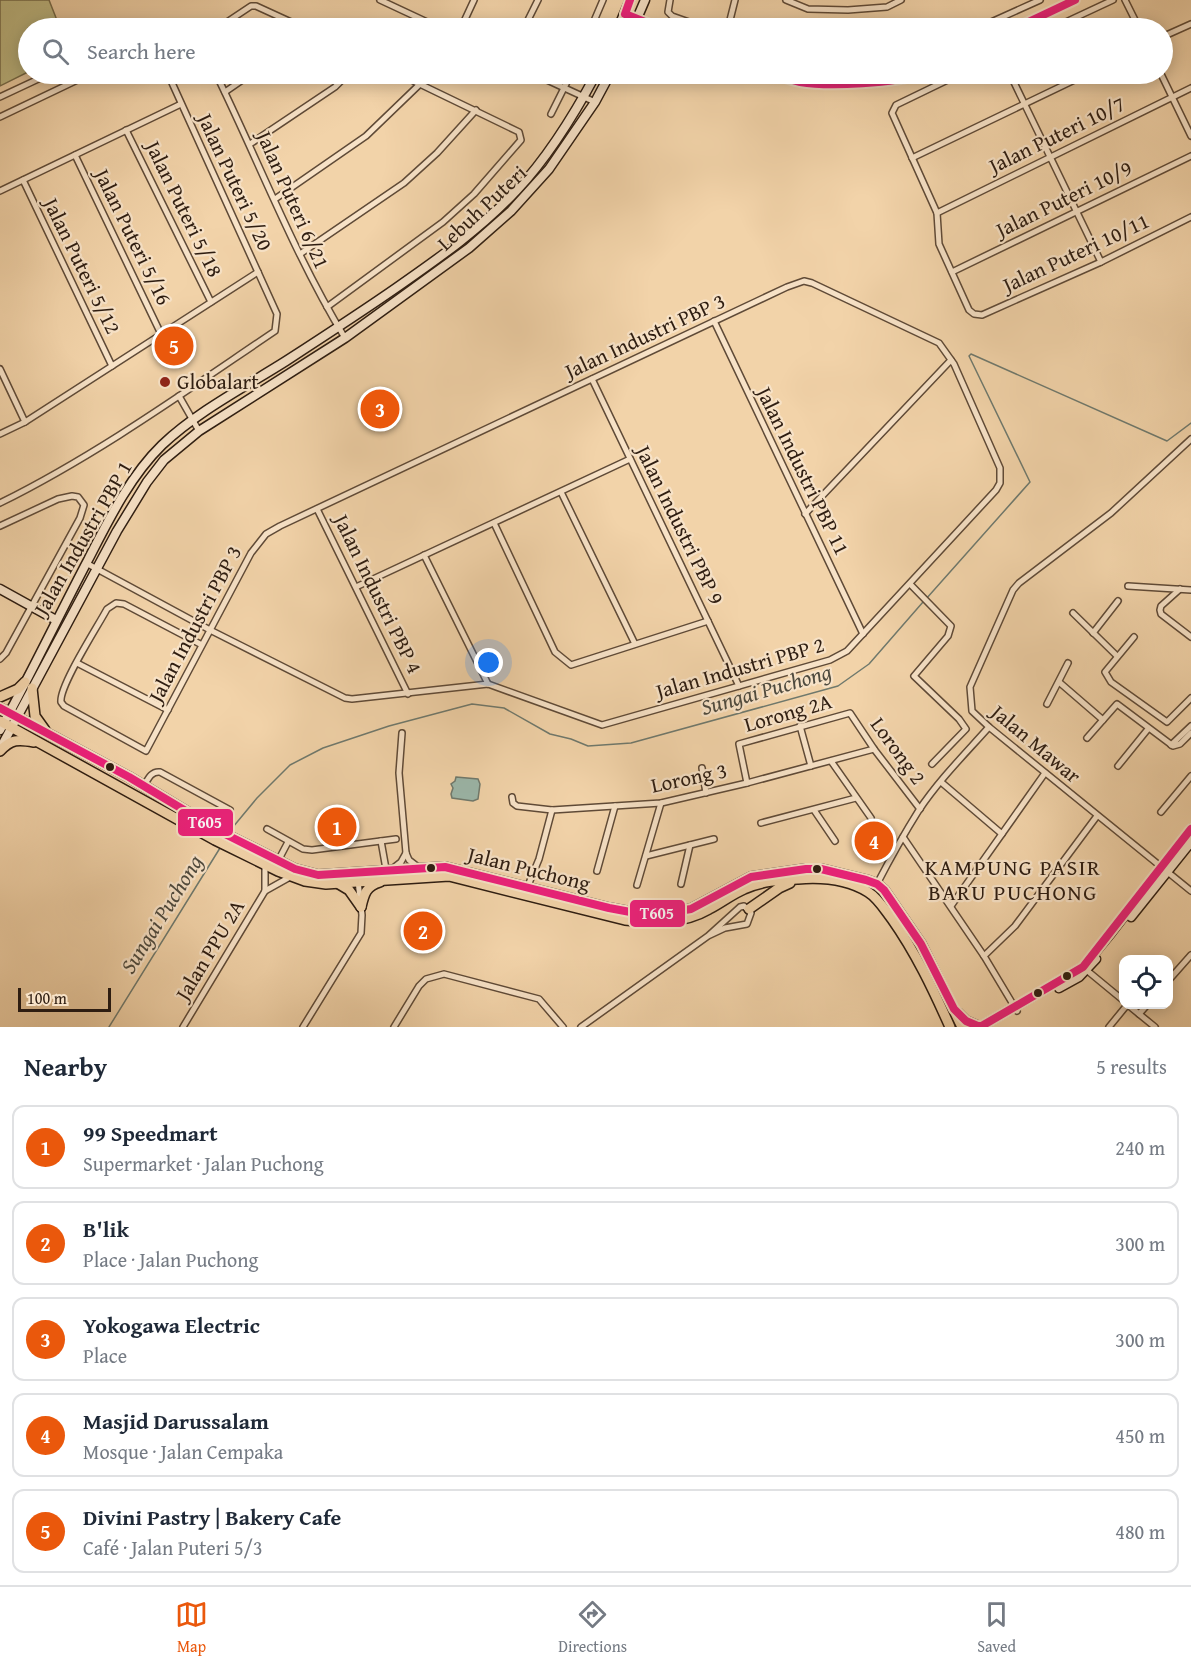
<!DOCTYPE html>
<meta charset="utf-8">
<style>
body{margin:0;font-family:"Gentium Book Plus",serif;background:#f6f6f7;color:#1f2937}
.controls{position:absolute;right:18px;bottom:18px;display:grid;overflow:hidden;border-radius:12px;box-shadow:0 3px 15px #0003}
.controls button{width:54px;height:54px;display:grid;place-items:center;padding:0;border:0;border-bottom:2px solid #e0e1e3;background:#fff;color:#1f2937;font:30px sans-serif}
.scale{position:absolute;left:18px;bottom:15px;width:93px;box-sizing:border-box;padding-left:6px;border:3px solid #2e1d11;border-top:0;font-size:16px;line-height:21px;white-space:nowrap;color:#2e1d11;-webkit-text-stroke:4px #f7e2c7;paint-order:stroke}
.you{position:absolute;left:489px;top:663px;width:21px;height:21px;margin:-15px;border:4px solid #fff;border-radius:50%;background:#1a73e8;box-shadow:0 0 0 9px #1a73e833}
.badge{display:grid;place-items:center;width:39px;height:39px;border-radius:50%;background:#ea580c;color:#fff;font-size:20px;font-weight:700}
.pin{position:absolute;translate:-50% -50%;border:3px solid #fff;box-shadow:0 2px 6px #0006}
.list{margin:0;padding:0;list-style:none}
h2{display:flex;justify-content:space-between;align-items:center;height:78px;margin:0;padding:0 24px;font-size:26px}
h2 small{font-size:20px;font-weight:400;color:#747a83}
.list li{display:grid;grid-template-columns:39px 1fr auto;gap:18px;align-items:center;box-sizing:border-box;height:84px;margin:0 12px 12px;padding:0 12px;border:2px solid #e0e1e3;border-radius:12px}
.list b{display:block;font-size:22px;white-space:nowrap}
.list p{margin:0;font-size:20px;white-space:nowrap;color:#747a83}
.list em{font-size:20px;font-style:normal;color:#747a83}
.icon{flex:none;width:33px;height:33px;fill:none;stroke:currentColor;stroke-width:2;stroke-linecap:round;stroke-linejoin:round}
.map{position:relative;flex:none;width:1191px;height:1027px;overflow:hidden}
.search{position:absolute;background:#fff;box-shadow:0 3px 15px #0003;left:18px;right:18px;top:18px;height:66px;display:flex;align-items:center;gap:15px;box-sizing:border-box;padding:0 21px;border-radius:33px;color:#747a83;font-size:22px}
.sheet{height:558px;background:#fff}
nav{display:flex;justify-content:space-around;align-items:center;box-sizing:border-box;height:84px;border-top:2px solid #e0e1e3;background:#fff;font-size:16px;color:#747a83}
nav a{display:grid;justify-items:center;gap:3px}
nav .on{color:#ea580c}
.map>svg:first-child{display:block}
.green{fill:#bfbb85;stroke:#766c4b;stroke-width:1.5}
.water{fill:#9bb7aa;stroke:#6f796d;stroke-width:1.5}
.lines{fill:none;stroke-linecap:round;stroke-linejoin:round}
.stream{stroke:#6f796d;stroke-width:1.5}
.street-casing{stroke:#5f4a37;stroke-width:8}
.secondary-casing{stroke:#2e1d11;stroke-width:11}
.primary-casing{stroke:#2e1d11;stroke-width:12}
.street{stroke:#f7e2c7;stroke-width:5}
.secondary{stroke:#f7e2c7;stroke-width:8}
.primary{stroke:#f2d3a9;stroke-width:9}
.bus-1-casing{stroke:#f7e2c7;stroke-width:12}
.bus-1{stroke:#ed207b;stroke-width:8}
.poi-dot{fill:#8f2418;stroke:#f7e2c7;stroke-width:2}
.bus-dot{fill:#2e1d11;stroke:#f7e2c7;stroke-width:2}
.labels{text-anchor:middle;stroke-width:4.5;stroke-linejoin:round;paint-order:stroke}
.street-label{font-size:21px;fill:#2e1d11;stroke:#f7e2c7}
.poi-label{font-size:21px;fill:#2e1d11;stroke:#f7e2c7;text-anchor:start}
.water-label{font-size:22px;font-style:italic;fill:#4f4b3f;stroke:#f7e2c7}
.neighbourhood-label{font-size:22px;letter-spacing:1.5px;fill:#2e1d11;stroke:#f7e2c7}
.line-badge{stroke:#f7e2c7;stroke-width:2}
.badge-label{font-size:16px;text-anchor:middle;font-weight:bold;fill:#fff}
</style>
<div class="map">
<svg width="1191" height="1027" viewBox="0 0 1191 1027">
<rect width="100%" height="100%" fill="#f2d3a9"/>
<filter id="stains"><feTurbulence type="fractalNoise" baseFrequency=".00333" numOctaves="4"/><feColorMatrix values="0 0 0 0 .2 0 0 0 0 .09 0 0 0 0 .02 0 0 0 .5 -.17"/></filter>
<radialGradient id="worn" r=".72"><stop offset=".6" stop-color="#630" stop-opacity="0"/><stop offset="1" stop-color="#630" stop-opacity=".3"/></radialGradient>
<!-- green -->
<path class="green" d="M0,0H49L60,28H28V72L0,86Z"/>
<!-- water -->
<path class="water" d="M456,777L478,779L480,784L478,799L473,801L452,798L451,794L453,788L451,784L455,781Z"/>
<g class="lines">
<!-- stream -->
<g class="stream">
<path d="M926,599L1030,482L969,356L971,354L1167,441L1191,423"/>
<path d="M233,827L257,798L290,765L323,748L389,726L472,704L504,708L550,734L571,739L588,746L631,743L838,686L869,664L923,602"/>
<path d="M109,1027L220,848"/>
</g>
<defs>
<g id="street">
<path d="M380,0L440,28"/>
<path d="M670,0L668,12L672,16L706,28"/>
<path d="M786,0L808,9L848,10L887,7L901,0"/>
<path d="M1125,0L1139,28"/>
<path d="M625,14L660,28"/>
<path d="M218,28L251,6H256L304,28"/>
<path d="M461,28L474,0"/>
<path d="M524,28L538,0"/>
<path d="M591,28L603,0"/>
<path d="M728,28L735,0"/>
<path d="M978,28L1040,0"/>
<path d="M1016,28L1075,0"/>
<path d="M1053,28L1113,0"/>
<path d="M1162,37L1191,24"/>
<path d="M216,74C259,162 294,254 345,338"/>
<path d="M534,74L595,102"/>
<path d="M773,74L800,82L821,84L904,80L923,74"/>
<path d="M960,74L896,105L892,113L937,213L939,244L969,310L974,314L982,315L1101,262L1191,217"/>
<path d="M1010,74L1101,262"/>
<path d="M1161,74L1191,136"/>
<path d="M225,92L251,74"/>
<path d="M0,97L49,74"/>
<path d="M551,114L571,74"/>
<path d="M0,117L90,74"/>
<path d="M126,130L211,302"/>
<path d="M250,144L335,87L348,74"/>
<path d="M75,155L161,334"/>
<path d="M912,158L1087,74"/>
<path d="M23,180L112,366"/>
<path d="M0,191L181,104"/>
<path d="M275,199L366,136L420,84"/>
<path d="M937,213L1191,88"/>
<path d="M300,254L404,183L437,153L476,110"/>
<path d="M952,272L1191,156"/>
<path d="M327,307L443,222L474,194L521,140L519,132L399,74"/>
<path d="M714,321L863,634"/>
<path d="M0,369L25,422"/>
<path d="M592,379L739,686"/>
<path d="M179,396L199,431"/>
<path d="M0,434L25,422L258,272"/>
<path d="M1191,439L1111,513L1019,583L1013,590L970,687L972,711L989,727L1191,891"/>
<path d="M561,492L635,644"/>
<path d="M0,503C97,455 186,391 275,331L277,314L168,74"/>
<path d="M317,509L408,694"/>
<path d="M805,514L951,360"/>
<path d="M494,523L555,652L571,665L708,621"/>
<path d="M0,526L58,499L72,496L78,497L84,505L80,518L6,653L0,659"/>
<path d="M424,555L488,684"/>
<path d="M86,563L210,630L345,698L352,699L488,684L602,725L830,660L847,651L996,490L1000,483V468L954,364L939,343L812,283L804,281L787,287L280,526L266,534L251,553L146,751L64,706L61,702C59,686 98,626 107,609L116,603L124,604L202,645"/>
<path d="M910,584L951,626L948,636L914,676L959,719L966,729L932,764"/>
<path d="M1128,586L1191,590"/>
<path d="M356,587L630,459"/>
<path d="M1180,589L1161,606L1160,610L1161,614L1191,637"/>
<path d="M1073,613L1117,656"/>
<path d="M1093,633L1118,601"/>
<path d="M1134,637L1105,672L1111,682L1167,722L1191,698"/>
<path d="M77,663L168,710"/>
<path d="M1059,682L1103,720"/>
<path d="M1047,704L1068,663"/>
<path d="M800,726L811,766"/>
<path d="M402,733L399,773L406,853L409,860L418,867"/>
<path d="M1087,738L1117,704L1173,746L1180,744L1191,733"/>
<path d="M1171,745L1191,726"/>
<path d="M831,761L871,818"/>
<path d="M1118,766L1148,729"/>
<path d="M702,768L706,793"/>
<path d="M941,782L1002,834"/>
<path d="M747,783L739,744L850,713L874,749L920,809"/>
<path d="M144,786C148,779 151,771 160,772L230,810"/>
<path d="M512,797L513,803L517,806L552,810L661,803L747,783L874,749"/>
<path d="M814,810L835,841"/>
<path d="M1161,812L1191,776"/>
<path d="M761,823L856,798"/>
<path d="M267,829L303,849L312,850L396,839"/>
<path d="M903,837L984,956L1017,1011"/>
<path d="M381,841L386,869"/>
<path d="M646,856L714,839"/>
<path d="M278,861L288,842"/>
<path d="M392,869L401,862L406,853"/>
<path d="M597,871L615,806"/>
<path d="M681,884L690,845"/>
<path d="M877,884C890,859 904,834 919,810C939,780 965,754 989,727"/>
<path d="M637,885L661,803"/>
<path d="M527,888L539,859L552,810"/>
<path d="M265,891L290,877"/>
<path d="M951,906L1045,773"/>
<path d="M984,956L1015,926L1097,816"/>
<path d="M1084,968L1124,1001"/>
<path d="M1168,981L1191,955"/>
<path d="M1128,1005L1155,1027"/>
<path d="M1139,1014L1147,1005"/>
<path d="M183,1027L265,891V865"/>
<path d="M303,1027L361,933L362,915L358,881"/>
<path d="M394,1027L419,986L426,979L444,974L539,999L563,1027"/>
<path d="M581,1027L708,936L725,928L747,924L751,913L744,906L740,907L708,936"/>
<path d="M1109,1027L1127,1005"/>
</g>
<g id="secondary">
<path d="M618,28L630,0"/>
<path d="M633,28L645,0"/>
<path d="M0,589L56,620"/>
<path d="M0,730C31,674 58,617 88,560C108,521 130,476 162,445C198,411 245,387 286,361C323,337 360,313 396,288C439,258 482,228 517,190C549,156 574,115 596,74"/>
<path d="M0,749L117,531L147,482L164,460L199,431L345,338L469,248L511,211L549,169L595,102L610,74"/>
<path d="M1131,917L1191,842"/>
<path d="M1059,988L1079,977L1096,959"/>
<path d="M980,1027L1083,967L1111,933L1191,829"/>
</g>
<g id="primary">
<path d="M32,688L35,716L45,730"/>
<path d="M0,697L18,689L25,682"/>
<path d="M0,708L129,777L219,831L295,869L318,875L445,867L609,908L641,914L667,913L691,909L751,877L806,869H821L866,880L877,884L884,890L921,944L962,1027"/>
<path d="M0,721L215,840L278,871L305,881L326,884L449,876L625,920C654,923 683,924 709,909C721,903 732,894 744,889C761,881 780,880 798,879C822,877 847,879 868,892C878,898 885,910 892,919C916,953 933,989 950,1027"/>
<path d="M0,751C11,739 18,739 34,742"/>
<path d="M339,884L349,890L361,907"/>
<path d="M361,907C364,894 366,886 380,882"/>
<path d="M749,909L779,888L790,883"/>
<path d="M958,1013L966,1021L980,1027"/>
</g>
</defs>
<!-- street casing -->
<use href="#street" class="street-casing"/>
<!-- secondary casing -->
<use href="#secondary" class="secondary-casing"/>
<!-- primary casing -->
<use href="#primary" class="primary-casing"/>
<!-- street -->
<use href="#street" class="street"/>
<!-- secondary -->
<use href="#secondary" class="secondary"/>
<!-- primary -->
<use href="#primary" class="primary"/>
<defs>
<g id="bus-1">
<path d="M630,0L625,14L660,28"/>
<path d="M1016,28L1075,0"/>
<path d="M773,74C782,77 791,80 800,82C830,87 895,83 923,74"/>
<path d="M0,708L129,777L219,831L295,869L318,875L445,867L609,908L641,914L667,913L691,909L751,877L806,869H821L866,880L877,884L884,890L921,944L954,1009L966,1021L980,1027L1083,967L1191,829"/>
</g>
</defs>
<!-- bus-1 casing -->
<use href="#bus-1" class="bus-1-casing"/>
<!-- bus-1 -->
<use href="#bus-1" class="bus-1"/>
</g>
<!-- markers -->
<circle class="poi-dot" cx="165" cy="382" r="6"/>
<g class="bus-dot">
<circle cx="110" cy="767" r="5"/>
<circle cx="431" cy="868" r="5"/>
<circle cx="817" cy="869" r="5"/>
<circle cx="1067" cy="976" r="5"/>
<circle cx="1038" cy="993" r="5"/>
</g>
<g class="labels">
<!-- street labels -->
<g class="street-label">
<text transform="translate(1057 135) rotate(-26)" y="7">Jalan Puteri 10/7</text>
<text transform="translate(235 182) rotate(65)" y="7">Jalan Puteri 5/20</text>
<text transform="translate(1064 199) rotate(-26)" y="7">Jalan Puteri 10/9</text>
<text transform="translate(293 200) rotate(66)" y="7">Jalan Puteri 6/21</text>
<text transform="translate(482 208) rotate(-43)" y="7">Lebuh Puteri</text>
<text transform="translate(184 209) rotate(64)" y="7">Jalan Puteri 5/18</text>
<text transform="translate(133 237) rotate(64)" y="7">Jalan Puteri 5/16</text>
<text transform="translate(1076 253) rotate(-25)" y="7">Jalan Puteri 10/11</text>
<text transform="translate(82 266) rotate(64)" y="7">Jalan Puteri 5/12</text>
<text transform="translate(645 336) rotate(-25)" y="7">Jalan Industri PBP 3</text>
<text transform="translate(803 471) rotate(64)" y="7">Jalan Industri PBP 11</text>
<text transform="translate(680 525) rotate(64)" y="7">Jalan Industri PBP 9</text>
<text transform="translate(83 538) rotate(-60)" y="7">Jalan Industri PBP 1</text>
<text transform="translate(378 594) rotate(64)" y="7">Jalan Industri PBP 4</text>
<text transform="translate(195 624) rotate(-62)" y="7">Jalan Industri PBP 3</text>
<text transform="translate(740 668) rotate(-16)" y="7">Jalan Industri PBP 2</text>
<text transform="translate(788 713) rotate(-16)" y="7">Lorong 2A</text>
<text transform="translate(1036 744) rotate(40)" y="7">Jalan Mawar</text>
<text transform="translate(898 751) rotate(54)" y="7">Lorong 2</text>
<text transform="translate(689 778) rotate(-12)" y="7">Lorong 3</text>
<text transform="translate(529 869) rotate(14)" y="7">Jalan Puchong</text>
<text transform="translate(210 950) rotate(-59)" y="7">Jalan PPU 2A</text>
</g>
<!-- poi labels -->
<g class="poi-label">
<text x="177" y="389">Globalart</text>
</g>
<!-- water labels -->
<g class="water-label">
<text transform="translate(766 689) rotate(-16)" y="8">Sungai Puchong</text>
<text transform="translate(161 914) rotate(-58)" y="8">Sungai Puchong</text>
</g>
<!-- neighbourhood labels -->
<g class="neighbourhood-label">
<text x="1013" y="875">KAMPUNG PASIR<tspan x="1013" dy="25">BARU PUCHONG</tspan></text>
</g>
</g>
<g class="line-badge">
<rect x="177" y="808" width="57" height="29" rx="6" fill="#ed207b"/>
<rect x="629" y="899" width="57" height="29" rx="6" fill="#ed207b"/>
</g>
<g class="badge-label">
<text x="205" y="828">T605</text>
<text x="657" y="919">T605</text>
</g>
<rect width="100%" height="100%" filter="url(#stains)"/>
<rect width="100%" height="100%" fill="url(#worn)"/>
</svg>
<div class="controls">
<button><svg class="icon" aria-label="locate" viewBox="0 0 24 24"><circle cx="12" cy="12" r="6"/><path d="M12 2v4M12 18v4M2 12h4M18 12h4"/></svg></button>
</div>
<div class="scale">100 m</div>
<div class="you"></div>
<div class="pin badge" style="left:337px;top:827px">1</div>
<div class="pin badge" style="left:423px;top:931px">2</div>
<div class="pin badge" style="left:380px;top:409px">3</div>
<div class="pin badge" style="left:874px;top:841px">4</div>
<div class="pin badge" style="left:174px;top:346px">5</div>
<div class="search"><svg class="icon" aria-label="search" viewBox="0 0 24 24"><circle cx="10" cy="10" r="6"/><path d="M15 15l6 6"/></svg>Search here</div>
</div>
<section class="sheet">
<h2>Nearby<small>5 results</small></h2>
<ul class="list">
<li><span class="badge">1</span><div><b>99 Speedmart</b><p>Supermarket · Jalan Puchong</p></div><em>240 m</em></li>
<li><span class="badge">2</span><div><b>B'lik</b><p>Place · Jalan Puchong</p></div><em>300 m</em></li>
<li><span class="badge">3</span><div><b>Yokogawa Electric</b><p>Place</p></div><em>300 m</em></li>
<li><span class="badge">4</span><div><b>Masjid Darussalam</b><p>Mosque · Jalan Cempaka</p></div><em>450 m</em></li>
<li><span class="badge">5</span><div><b>Divini Pastry | Bakery Cafe</b><p>Café · Jalan Puteri 5/3</p></div><em>480 m</em></li>
</ul>
</section>
<nav>
<a class="on"><svg class="icon" aria-label="map" viewBox="0 0 24 24"><path d="M3 6l6-2 6 2 6-2v14l-6 2-6-2-6 2zM9 4v14M15 6v14"/></svg>Map</a>
<a><svg class="icon" aria-label="directions" viewBox="0 0 24 24"><path d="M12 3l9 9-9 9-9-9zM9 14v-3h6M13 9l2 2-2 2"/></svg>Directions</a>
<a><svg class="icon" aria-label="saved" viewBox="0 0 24 24"><path d="M7 4h10v16l-5-4-5 4z"/></svg>Saved</a>
</nav>
